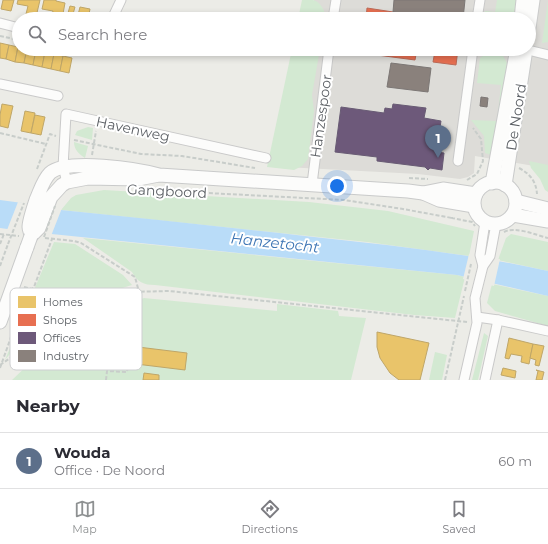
<!DOCTYPE html>
<meta charset="utf-8">
<style>
body{margin:0;font-family:Montserrat,sans-serif;background:#f7f7f7;color:#2b2b33}
.you{position:absolute;left:337px;top:186px;width:14px;height:14px;margin:-10px;border:3px solid #fff;border-radius:50%;background:#1a73e8;box-shadow:0 0 0 6px #1a73e833}
.badge{display:grid;place-items:center;width:26px;height:26px;border-radius:50%;background:#8e9192;color:#fff;font-size:13px;font-weight:700}
.pin{position:absolute;translate:-50% -33px;filter:drop-shadow(0 1px 2px #0008)}
.pin::after{content:'';position:absolute;top:21px;width:14px;height:12px;background:inherit;clip-path:polygon(0 0,100% 0,50% 100%)}
.list{margin:0;padding:0;list-style:none}
h2{display:flex;justify-content:space-between;align-items:center;height:52px;margin:0;padding:0 16px;font-size:17px}
h2 small{font-size:13px;font-weight:400;color:#7c7c81}
.list li{display:grid;grid-template-columns:26px 1fr auto;gap:12px;align-items:center;box-sizing:border-box;height:56px;padding:0 16px;border-top:1px solid #e1e1e2}
.list b{display:block;font-size:15px;white-space:nowrap}
.list p{margin:0;font-size:13px;white-space:nowrap;color:#7c7c81}
.list em{font-size:13px;font-style:normal;color:#7c7c81}
.icon{flex:none;width:22px;height:22px;fill:none;stroke:currentColor;stroke-width:2;stroke-linecap:round;stroke-linejoin:round}
.map{position:relative;flex:none;width:548px;height:380px;overflow:hidden}
.search{position:absolute;background:#fff;box-shadow:0 2px 6px #0003;left:12px;right:12px;top:12px;height:44px;display:flex;align-items:center;gap:10px;box-sizing:border-box;padding:0 14px;border-radius:22px;color:#7c7c81;font-size:15px}
.sheet{height:108px;background:#fff}
nav{display:flex;justify-content:space-around;align-items:center;box-sizing:border-box;height:56px;border-top:1px solid #e1e1e2;background:#fff;font-size:11px;color:#7c7c81}
nav a{display:grid;justify-items:center;gap:2px}
nav .on{color:#8e9192}
.map>svg:first-child{display:block}
.industrial{fill:#dddcd8}
.green{fill:#d3e9d2}
.water{fill:#b9dcf8}
.pier{fill:#ecece7}
.homes{fill:#e9c46a;stroke:#bfa668}
.shops{fill:#e76f51;stroke:#bd6a57}
.offices{fill:#6d597a;stroke:#685b74}
.industry{fill:#8a817c;stroke:#7c7775}
.lines{fill:none;stroke-linecap:round;stroke-linejoin:round}
.street-casing{stroke:#c9c9c9;stroke-width:11}
.secondary-casing{stroke:#c9caca;stroke-width:15}
.path{stroke:#c8cdca;stroke-width:2;stroke-dasharray:4 2;stroke-linecap:butt}
.street{stroke:#fcfcfb;stroke-width:9}
.secondary{stroke:#fcfcfb;stroke-width:13}
.secondary-bridge-casing{stroke:#c9caca;stroke-width:15;stroke-linecap:butt}
.path-bridge{stroke:#c8cdca;stroke-width:2;stroke-dasharray:4 2;stroke-linecap:butt}
.secondary-bridge{stroke:#fcfcfb;stroke-width:13}
.labels{text-anchor:middle;stroke-width:4;stroke-linejoin:round;paint-order:stroke}
.street-label{font-size:14px;fill:#5c6065;stroke:#fff}
.water-label{font-size:15px;font-style:italic;fill:#3d75b4;stroke:#fff}
.key{fill:#fff;stroke:#cecfd1;stroke-width:1}
.key-label{font-size:11px;fill:#5c6065}
</style>
<div class="map">
<svg width="548" height="380" viewBox="0 0 548 380">
<rect width="100%" height="100%" fill="#ecece7"/>
<!-- industrial -->
<path class="industrial" d="M314,0H548V176L534,166L475,156L474,173L468,177L460,179L418,174L285,167L306,49H529V19H311Z"/>
<!-- green -->
<g class="green">
<path d="M302,0C305,0 310,0 313,0C321,2 326,12 325,19H298Z"/>
<path d="M497,0H518L515,19H484L485,11L495,12Z"/>
<path d="M548,0V42L542,43Z"/>
<path d="M292,49H320L312,95L314,111L308,159L302,166L294,170L267,167Z"/>
<path d="M488,52L502,54L507,63L494,156L485,153L484,136L471,120L497,121L501,85L477,83L480,58Z"/>
<path d="M88,127L93,128L92,140L75,135L77,131Z"/>
<path d="M74,142L88,146L85,158C79,154 74,150 74,142Z"/>
<path d="M529,161L548,165V192L545,190L540,179L531,168Z"/>
<path d="M104,190L309,202L388,211L474,231L469,256L367,242L61,210L71,198L76,195Z"/>
<path d="M511,234L548,242V271L498,260L506,238Z"/>
<path d="M83,238L457,275L465,277L455,318L414,315L155,285C144,285 137,282 132,272Z"/>
<path d="M54,242L75,244L123,275L132,285L90,298L63,310L17,345L5,360Z"/>
<path d="M492,284L548,296V326L495,311L487,303Z"/>
<path d="M144,298L277,311V304L338,311L339,316L366,318L351,380H12L52,342L80,321Z"/>
<path d="M484,333L488,336L478,380H472Z"/>
<path d="M435,352L447,355L442,380H429Z"/>
</g>
<!-- water -->
<path class="water" d="M0,200L30,204L61,210C143,218 224,227 305,236C387,245 468,253 548,271V296L457,275L22,231L0,228Z"/>
<!-- pier -->
<g class="pier">
<path d="M18,202L62,208L51,236L22,233L7,230Z"/>
<path d="M469,254L500,259L494,286L463,279Z"/>
</g>
<!-- homes -->
<g class="homes">
<path d="M3,0H14L11,11L1,9Z"/>
<path d="M18,0H40L36,17L26,14L28,6L17,4Z"/>
<path d="M44,0H56V1L65,3L62,19H51L53,11L42,9Z"/>
<path d="M70,6L75,7L73,14L68,13Z"/>
<path d="M80,7L90,9L88,19H77Z"/>
<path d="M0,43L9,45L6,59L0,58Z"/>
<path d="M9,45L18,47L15,62L6,59Z"/>
<path d="M18,47L19,49H27L24,63L15,62Z"/>
<path d="M27,49L36,50L33,65L24,63Z"/>
<path d="M36,50L45,52L42,67L33,65Z"/>
<path d="M45,52L54,54L51,69L42,67Z"/>
<path d="M54,54L63,56L60,71L51,69Z"/>
<path d="M63,56L72,58L69,73L60,71Z"/>
<path d="M2,104L13,106L8,128L0,126V115Z"/>
<path d="M25,111L35,113L31,133L21,131Z"/>
<path d="M35,115L45,117L41,135L31,133Z"/>
<path d="M377,332L429,343L420,380H399L390,373L380,358L377,347Z"/>
<path d="M509,338L533,344L529,364L521,362L522,356L511,354L509,359L505,358Z"/>
<path d="M533,344L544,346L539,366L535,365L536,360L530,358Z"/>
<path d="M138,347L187,353L185,370L136,364Z"/>
<path d="M503,368L516,371L515,378L501,375Z"/>
<path d="M536,370L544,372L542,380H536L538,371Z"/>
<path d="M144,373L159,375V380H143Z"/>
</g>
<!-- shops -->
<g class="shops">
<path d="M367,8L393,12L447,19H366Z"/>
<path d="M362,49H417L415,60L362,53Z"/>
<path d="M421,49H458L456,65L433,62L435,51Z"/>
</g>
<!-- offices -->
<path class="offices" d="M393,104L426,108L424,118L441,121L436,152L444,153L442,170L430,168L428,170L425,167L377,161V157L335,152L341,107L384,113L385,108L392,109Z"/>
<!-- industry -->
<g class="industry">
<path d="M394,0H465L463,19H447L393,12Z"/>
<path d="M391,63L431,68L428,92L387,87Z"/>
<path d="M481,97L488,98L487,107L480,106Z"/>
</g>
<g class="lines">
<defs>
<g id="street">
<path d="M112,19L121,0"/>
<path d="M333,19L336,0"/>
<path d="M477,19L480,0"/>
<path d="M0,23L19,28"/>
<path d="M524,49L548,55"/>
<path d="M0,84L58,96"/>
<path d="M458,161L473,49"/>
<path d="M67,182L63,167L66,114L266,158"/>
<path d="M312,184L329,49"/>
<path d="M483,266L480,255L485,222"/>
<path d="M477,317L498,320L548,331"/>
<path d="M464,380L477,323L475,298L483,266L490,256L496,224"/>
<path d="M485,380L498,320"/>
</g>
<g id="secondary">
<path d="M521,19L523,0"/>
<path d="M529,28L533,0"/>
<path d="M159,175L138,179L88,178L67,182L62,185L51,197L39,228L31,236C31,233 29,230 29,227C29,221 34,206 36,200C40,191 43,180 50,173C67,158 138,169 159,175L408,191L423,193L439,200L474,206"/>
<circle cx="495" cy="203" r="21"/>
<path d="M492,183L517,49"/>
<path d="M505,185L526,49"/>
<path d="M423,193L443,189L476,194"/>
<path d="M516,201L548,209"/>
<path d="M513,215L548,221"/>
<path d="M0,322L27,247"/>
</g>
</defs>
<!-- street casing -->
<use href="#street" class="street-casing"/>
<!-- secondary casing -->
<use href="#secondary" class="secondary-casing"/>
<!-- path -->
<g class="path">
<path d="M0,36L19,40"/>
<path d="M59,49L81,54"/>
<path d="M0,133L46,144"/>
<path d="M74,140L141,154L182,156L255,168"/>
<path d="M92,155L96,131"/>
<path d="M519,168C530,174 536,181 537,194"/>
<path d="M37,169L50,134L56,136"/>
<path d="M409,178L428,179"/>
<path d="M467,180L477,174L483,161L481,139L473,128"/>
<path d="M149,190L344,200L403,209L452,218"/>
<path d="M452,217V218L472,222L475,226"/>
<path d="M504,232C515,226 536,235 548,238"/>
<path d="M0,234L19,236"/>
<path d="M45,238L74,241L81,243L135,277L139,292"/>
<path d="M0,244L4,234"/>
<path d="M0,266L8,244"/>
<path d="M24,287L32,289L34,287L52,239"/>
<path d="M465,291L471,264"/>
<path d="M0,365L38,339L64,316L88,304L130,292L169,291L467,322"/>
<path d="M0,368L10,340L20,306"/>
<path d="M106,380L107,371L127,372L135,292"/>
<path d="M445,380L464,296"/>
</g>
<!-- street -->
<use href="#street" class="street"/>
<!-- secondary -->
<use href="#secondary" class="secondary"/>
<defs>
<path id="secondary-bridge" d="M27,247L31,236"/>
</defs>
<!-- secondary-bridge casing -->
<use href="#secondary-bridge" class="secondary-bridge-casing"/>
<!-- path-bridge -->
<g class="path-bridge">
<path d="M44,237L55,206"/>
<path d="M8,244L24,203"/>
</g>
<!-- secondary-bridge -->
<use href="#secondary-bridge" class="secondary-bridge"/>
</g>
<g class="labels">
<!-- street labels -->
<g class="street-label">
<text transform="translate(321 116) rotate(-82)" y="5">Hanzespoor</text>
<text transform="translate(516 117) rotate(-81)" y="5">De Noord</text>
<text transform="translate(133 129) rotate(12)" y="5">Havenweg</text>
<text transform="translate(167 191) rotate(3)" y="5">Gangboord</text>
</g>
<!-- water labels -->
<g class="water-label">
<text transform="translate(275 243) rotate(6)" y="5">Hanzetocht</text>
</g>
</g>
<!-- legend -->
<rect x="10" y="288" width="132" height="82" rx="6" class="key"/>
<rect x="18" y="296" width="18" height="12" fill="#e9c46a"/>
<rect x="18" y="314" width="18" height="12" fill="#e76f51"/>
<rect x="18" y="332" width="18" height="12" fill="#6d597a"/>
<rect x="18" y="350" width="18" height="12" fill="#8a817c"/>
<g class="key-label">
<text x="43" y="306">Homes</text>
<text x="43" y="324">Shops</text>
<text x="43" y="342">Offices</text>
<text x="43" y="360">Industry</text>
</g>
</svg>
<div class="you"></div>
<div class="pin badge" style="left:438px;top:158px;background:#5c6f8a">1</div>
<div class="search"><svg class="icon" aria-label="search" viewBox="0 0 24 24"><circle cx="10" cy="10" r="6"/><path d="M15 15l6 6"/></svg>Search here</div>
</div>
<section class="sheet">
<h2>Nearby<small></small></h2>
<ul class="list">
<li><span class="badge" style="background:#5c6f8a">1</span><div><b>Wouda</b><p>Office · De Noord</p></div><em>60 m</em></li>
</ul>
</section>
<nav>
<a class="on"><svg class="icon" aria-label="map" viewBox="0 0 24 24"><path d="M3 6l6-2 6 2 6-2v14l-6 2-6-2-6 2zM9 4v14M15 6v14"/></svg>Map</a>
<a><svg class="icon" aria-label="directions" viewBox="0 0 24 24"><path d="M12 3l9 9-9 9-9-9zM9 14v-3h6M13 9l2 2-2 2"/></svg>Directions</a>
<a><svg class="icon" aria-label="saved" viewBox="0 0 24 24"><path d="M7 4h10v16l-5-4-5 4z"/></svg>Saved</a>
</nav>
